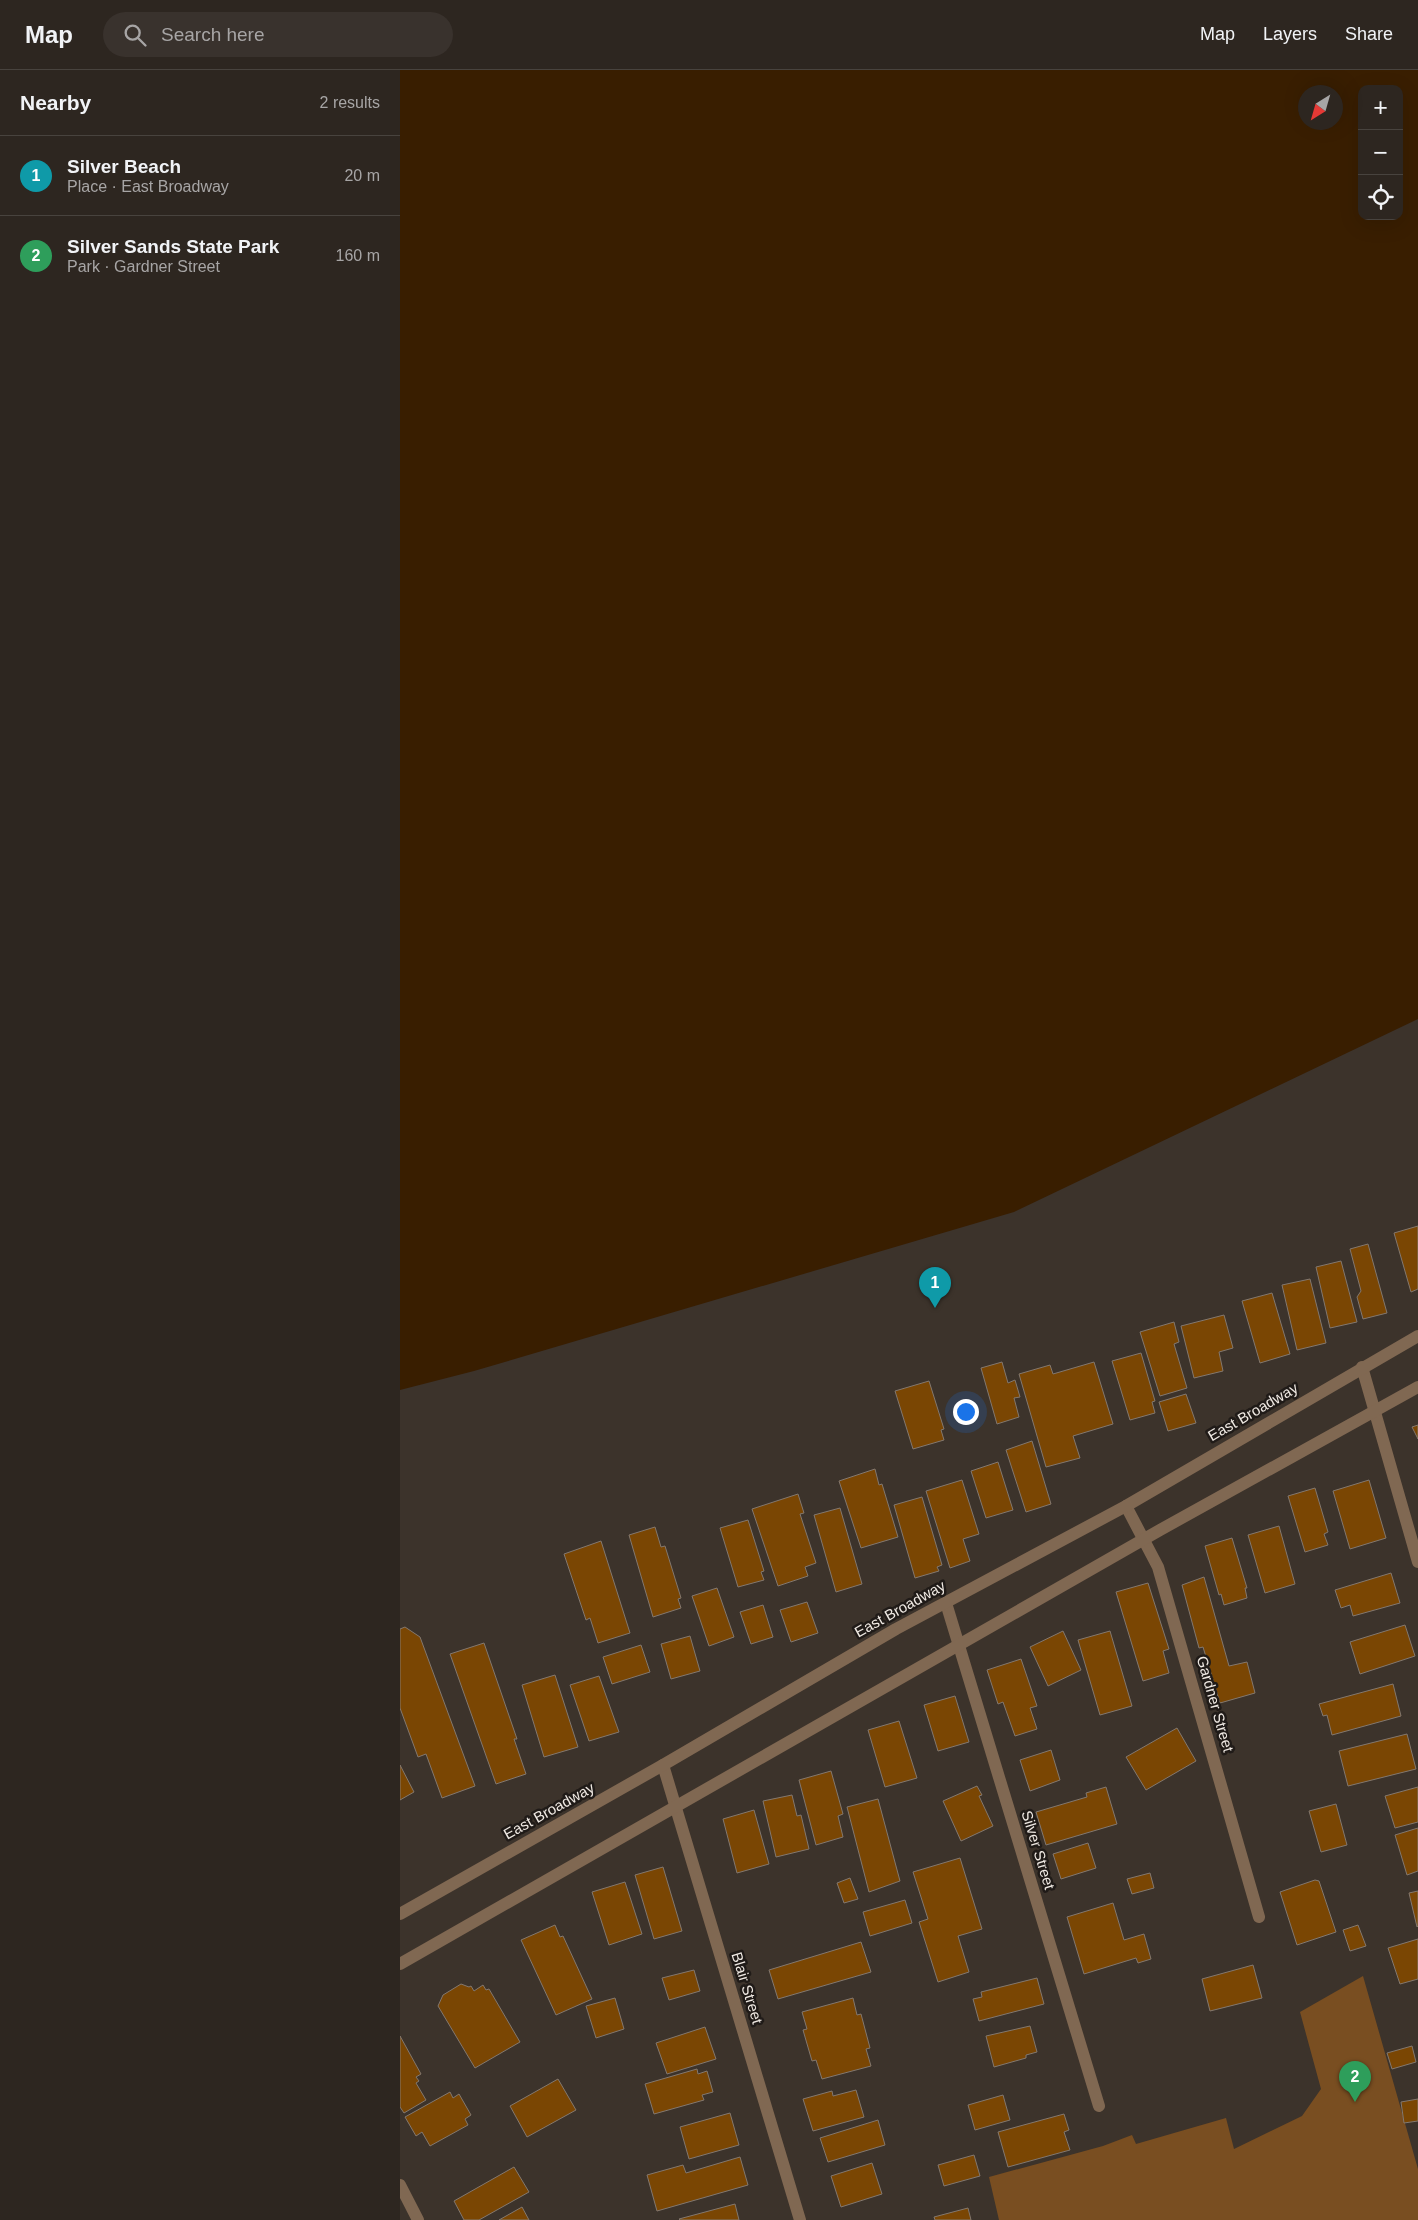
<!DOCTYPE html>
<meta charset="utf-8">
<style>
body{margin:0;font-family:Arial,sans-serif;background:#39322d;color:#f1f3f6}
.controls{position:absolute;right:15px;top:15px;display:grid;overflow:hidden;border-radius:10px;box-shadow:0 5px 20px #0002}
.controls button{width:45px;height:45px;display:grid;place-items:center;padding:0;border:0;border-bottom:1px solid #48433e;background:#2d2620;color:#f1f3f6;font:25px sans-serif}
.compass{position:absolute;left:898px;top:15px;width:45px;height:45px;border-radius:50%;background:#2d2620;box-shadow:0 5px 20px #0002;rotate:217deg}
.you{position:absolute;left:565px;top:1341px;width:18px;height:18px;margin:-12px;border:4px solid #fff;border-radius:50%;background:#1a73e8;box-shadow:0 0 0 8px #1a73e833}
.badge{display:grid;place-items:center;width:32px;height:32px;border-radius:50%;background:#f7a149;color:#fff;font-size:16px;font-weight:700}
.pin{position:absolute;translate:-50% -41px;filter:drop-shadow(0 1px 2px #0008)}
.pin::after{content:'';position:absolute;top:26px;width:18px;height:15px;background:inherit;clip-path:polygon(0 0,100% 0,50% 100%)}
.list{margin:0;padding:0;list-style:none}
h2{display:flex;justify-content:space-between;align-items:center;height:65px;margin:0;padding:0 20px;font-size:21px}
h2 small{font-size:16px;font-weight:400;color:#a7a5a5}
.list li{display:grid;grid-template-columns:32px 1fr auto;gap:15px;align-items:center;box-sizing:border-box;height:80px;padding:0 20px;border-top:1px solid #48433e}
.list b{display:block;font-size:19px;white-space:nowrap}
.list p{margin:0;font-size:16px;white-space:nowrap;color:#a7a5a5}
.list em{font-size:16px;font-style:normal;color:#a7a5a5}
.icon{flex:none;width:28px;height:28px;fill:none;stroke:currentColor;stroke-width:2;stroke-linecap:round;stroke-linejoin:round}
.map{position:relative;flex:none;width:1018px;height:2150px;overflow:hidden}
header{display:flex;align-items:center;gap:30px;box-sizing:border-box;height:70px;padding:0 25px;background:#2d2620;border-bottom:1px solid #48433e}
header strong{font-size:24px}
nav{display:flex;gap:28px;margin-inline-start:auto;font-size:18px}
.search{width:350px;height:45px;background:#39322d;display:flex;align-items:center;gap:12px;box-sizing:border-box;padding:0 18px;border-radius:28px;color:#a7a5a5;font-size:19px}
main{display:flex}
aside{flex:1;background:#2d2620}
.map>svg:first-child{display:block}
.green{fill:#794e21}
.water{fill:#391e00;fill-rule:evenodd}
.building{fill:#7a4603;stroke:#83786f}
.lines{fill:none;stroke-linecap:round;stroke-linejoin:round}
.street{stroke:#806852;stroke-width:12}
.labels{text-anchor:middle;stroke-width:5;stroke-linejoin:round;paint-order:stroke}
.street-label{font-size:15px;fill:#f0eae4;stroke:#201b18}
</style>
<header>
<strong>Map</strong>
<div class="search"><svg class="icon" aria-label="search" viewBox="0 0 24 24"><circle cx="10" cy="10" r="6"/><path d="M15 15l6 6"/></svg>Search here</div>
<nav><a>Map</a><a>Layers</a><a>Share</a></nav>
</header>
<main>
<aside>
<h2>Nearby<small>2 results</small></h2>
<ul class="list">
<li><span class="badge" style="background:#0f9aa8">1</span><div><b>Silver Beach</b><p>Place · East Broadway</p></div><em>20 m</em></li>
<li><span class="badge" style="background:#2e9e5b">2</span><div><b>Silver Sands State Park</b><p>Park · Gardner Street</p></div><em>160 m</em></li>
</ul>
</aside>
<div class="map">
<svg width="1018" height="2150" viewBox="0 0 1018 2150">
<rect width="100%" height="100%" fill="#3c332b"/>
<!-- green -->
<path class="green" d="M963,1906L1018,2099V2150H599L589,2107L703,2076L732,2065L736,2074L826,2048L834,2079L902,2046L921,2019L900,1942Z"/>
<!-- water -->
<path class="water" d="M0,0H1018V949L614,1142L74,1301L0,1320ZM962,19H999V146H962ZM906,22H936V52H906Z"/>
<!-- building -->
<g class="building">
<path d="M1018,1156V1219L1011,1222L994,1163Z"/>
<path d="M968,1174L987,1243L963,1249L957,1227L961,1221L950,1179Z"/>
<path d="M941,1191L957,1252L930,1258L916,1197Z"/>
<path d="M910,1209L926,1273L897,1280L882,1215Z"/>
<path d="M872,1223L890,1284L860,1293L842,1231Z"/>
<path d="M824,1245L833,1278L819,1282L823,1301L794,1308L781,1256Z"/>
<path d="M774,1252L779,1272L774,1274L787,1318L760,1326L740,1262Z"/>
<path d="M741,1283L755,1331L752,1332L755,1343L730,1350L712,1291Z"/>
<path d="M602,1292L608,1313L615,1310L620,1327L614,1328L619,1347L597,1354L581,1298Z"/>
<path d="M694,1292L713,1354L673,1366L680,1388L646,1397L619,1304L650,1295L653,1304Z"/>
<path d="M529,1311L544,1359L541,1360L544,1370L513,1379L495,1321Z"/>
<path d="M786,1324L796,1353L768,1361L759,1332Z"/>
<path d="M1018,1355V1369L1012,1357Z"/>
<path d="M632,1371L651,1434L626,1442L606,1380Z"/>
<path d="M598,1392L613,1440L586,1448L571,1401Z"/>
<path d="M475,1399L479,1415L482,1414L498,1467L461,1478L439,1411Z"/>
<path d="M562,1410L579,1464L563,1469L570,1491L550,1498L526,1421Z"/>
<path d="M969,1410L986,1468L950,1479L933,1421Z"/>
<path d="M915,1418L928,1462L924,1464L928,1475L905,1482L888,1426Z"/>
<path d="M398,1424L404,1443L400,1444L416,1493L405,1497L408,1506L378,1516L352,1439Z"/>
<path d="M522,1427L542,1495L537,1497L539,1501L515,1508L494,1435Z"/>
<path d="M440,1438L462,1514L436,1522L414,1445Z"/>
<path d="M348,1450L364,1501L361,1502L364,1510L338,1517L320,1458Z"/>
<path d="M879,1456L895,1514L865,1523L848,1465Z"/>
<path d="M255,1457L261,1477L265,1476L281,1528L278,1529L281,1538L253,1547L229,1465Z"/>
<path d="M832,1468L847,1518H845L847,1528L824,1535L821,1524L819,1525L805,1476Z"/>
<path d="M201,1471L230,1563L198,1573L190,1548L186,1550L164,1484Z"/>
<path d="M991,1503L1000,1533L953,1546L950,1535L941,1538L935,1520Z"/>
<path d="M804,1507L829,1596L847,1592L855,1623L820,1633L803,1577L799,1578L782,1515Z"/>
<path d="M748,1513L769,1579L763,1581L769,1603L743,1611L716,1522Z"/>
<path d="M317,1518L334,1567L309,1576L292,1526Z"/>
<path d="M407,1532L418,1563L391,1572L380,1540Z"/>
<path d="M363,1535L373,1567L351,1574L340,1542Z"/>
<path d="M1005,1555L1015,1586L960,1604L950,1572Z"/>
<path d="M5,1557L20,1567L75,1716L42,1728L26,1684L18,1687L0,1638V1559Z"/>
<path d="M663,1561L681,1600L648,1616L630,1577Z"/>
<path d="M710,1561L732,1636L700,1645L678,1570Z"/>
<path d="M290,1566L300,1601L271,1609L261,1574Z"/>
<path d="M84,1573L117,1669H114L126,1704L96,1714L50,1584Z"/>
<path d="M241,1575L250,1602L212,1614L203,1587Z"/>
<path d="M621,1589L637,1636L630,1638L637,1659L615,1666L603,1632L598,1634L587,1600Z"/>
<path d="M155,1605L178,1677L144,1687L122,1615Z"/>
<path d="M199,1606L219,1662L189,1671L170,1615Z"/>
<path d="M993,1614L1001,1646L932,1665L927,1645L923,1646L919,1634Z"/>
<path d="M555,1626L569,1672L538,1681L524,1635Z"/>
<path d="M499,1651L517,1708L485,1717L468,1660Z"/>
<path d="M777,1658L796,1691L746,1720L726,1687Z"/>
<path d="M1007,1664L1016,1699L948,1716L939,1681Z"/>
<path d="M651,1680L660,1710L630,1721L620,1690Z"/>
<path d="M0,1695L14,1722L0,1730Z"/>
<path d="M431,1701L443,1744L438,1746L443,1767L416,1775L399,1710Z"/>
<path d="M577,1716L582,1725L579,1726L593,1756L561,1771L543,1731Z"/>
<path d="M706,1717L717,1754L646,1775L636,1742L687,1727L686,1723Z"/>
<path d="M1018,1717V1752L995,1758L985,1726Z"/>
<path d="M392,1725L397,1746L401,1745L409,1779L376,1787L363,1731Z"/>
<path d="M478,1729L500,1811L469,1822L447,1737Z"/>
<path d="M936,1734L947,1775L921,1782L909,1741Z"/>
<path d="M354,1740L369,1794L337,1803L323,1749Z"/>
<path d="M1018,1758V1801L1007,1805L995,1765Z"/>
<path d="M688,1773L696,1798L661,1809L653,1784Z"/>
<path d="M560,1788L582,1859L558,1866L569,1902L538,1912L519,1852L528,1849L513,1802Z"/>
<path d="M263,1797L282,1861L254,1869L235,1805Z"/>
<path d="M750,1803L754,1818L732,1824L727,1809Z"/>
<path d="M450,1808L458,1829L444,1833L437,1813Z"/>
<path d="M915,1810L919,1811L936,1862L897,1875L880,1822Z"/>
<path d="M225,1812L242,1864L209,1875L192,1822Z"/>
<path d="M1018,1821V1856L1017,1857L1009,1823Z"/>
<path d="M505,1830L512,1853L470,1866L463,1842Z"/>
<path d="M713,1833L724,1870L744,1864L751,1889L738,1893L736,1888L684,1904L667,1847Z"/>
<path d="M155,1855L160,1867L163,1866L192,1929L156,1945L121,1870Z"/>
<path d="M958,1855L966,1876L950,1881L943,1860Z"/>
<path d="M1018,1869V1909L1000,1914L988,1878Z"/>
<path d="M461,1872L471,1902L378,1929L369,1900Z"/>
<path d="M853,1895L862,1928L810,1941L802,1909Z"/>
<path d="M294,1900L300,1921L269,1930L262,1908Z"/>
<path d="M637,1908L644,1934L579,1951L573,1929L582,1927L581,1922Z"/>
<path d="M61,1914L69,1917L71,1916L74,1921L83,1915L86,1920L89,1919L120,1972L75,1998L38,1936L43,1925Z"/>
<path d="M215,1928L224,1959L196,1968L186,1936Z"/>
<path d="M453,1928L457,1945L461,1944L470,1978L466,1979L471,1996L422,2009L416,1990L412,1991L403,1960L407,1959L402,1942Z"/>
<path d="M630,1956L637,1982L626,1985V1988L594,1997L586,1966Z"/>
<path d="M305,1957L316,1989L267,2004L256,1973Z"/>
<path d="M0,1966L21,2004L16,2007L19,2011L16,2013L26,2030L4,2043L0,2037Z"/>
<path d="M1012,1976L1016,1992L992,1999L987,1983Z"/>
<path d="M297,1999L298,2004L307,2001L313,2022L302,2025L304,2030L254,2044L245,2014Z"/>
<path d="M158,2009L176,2040L127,2067L110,2036Z"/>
<path d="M456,2020L464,2047L413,2061L403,2029L432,2021L433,2026Z"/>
<path d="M50,2022L53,2028L59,2024L71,2045L65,2049L68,2055L30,2076L22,2062L16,2066L5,2047Z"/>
<path d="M603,2025L610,2050L575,2060L568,2035Z"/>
<path d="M1018,2029V2051L1004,2053L1001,2032Z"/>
<path d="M330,2043L339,2075L289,2089L280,2057Z"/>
<path d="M664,2044L669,2060L664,2062L670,2080L608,2097L598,2062Z"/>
<path d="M478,2050L485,2075L428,2092L420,2068Z"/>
<path d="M574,2085L580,2106L544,2116L538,2095Z"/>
<path d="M340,2087L348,2115L257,2141L247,2105L283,2095L286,2103Z"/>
<path d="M472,2093L482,2124L441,2137L431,2106Z"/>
<path d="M114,2097L129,2122L79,2150H64L54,2131Z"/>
<path d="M335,2134L339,2150H280L279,2149Z"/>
<path d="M122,2137L129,2150H99Z"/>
<path d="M568,2138L571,2150H535L534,2147Z"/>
</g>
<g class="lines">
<!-- street -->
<g class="street">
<path d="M962,1297L1018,1492"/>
<path d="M726,1436L758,1497L859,1847"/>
<path d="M546,1533L699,2036"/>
<path d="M263,1695L400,2150"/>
<path d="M0,1844L263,1695L496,1559L726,1436L1018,1266"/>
<path d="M0,1894L760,1460L1018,1317"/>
<path d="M0,2115L18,2150"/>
</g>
</g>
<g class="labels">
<!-- street labels -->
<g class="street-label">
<text transform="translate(853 1342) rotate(-30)" y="5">East Broadway</text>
<text transform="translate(500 1539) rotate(-29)" y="5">East Broadway</text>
<text transform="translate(815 1634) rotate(74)" y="5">Gardner Street</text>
<text transform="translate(149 1741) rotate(-29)" y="5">East Broadway</text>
<text transform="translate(638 1780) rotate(73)" y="5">Silver Street</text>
<text transform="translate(347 1918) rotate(73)" y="5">Blair Street</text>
</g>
</g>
</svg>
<div class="controls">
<button>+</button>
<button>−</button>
<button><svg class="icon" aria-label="locate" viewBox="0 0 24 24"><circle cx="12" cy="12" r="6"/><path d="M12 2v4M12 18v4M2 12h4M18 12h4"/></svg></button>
</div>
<svg class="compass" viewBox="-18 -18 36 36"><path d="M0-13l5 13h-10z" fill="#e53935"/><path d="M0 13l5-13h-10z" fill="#a7a5a5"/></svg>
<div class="you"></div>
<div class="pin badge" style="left:535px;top:1238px;background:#0f9aa8">1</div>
<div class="pin badge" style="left:955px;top:2032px;background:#2e9e5b">2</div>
</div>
</main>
